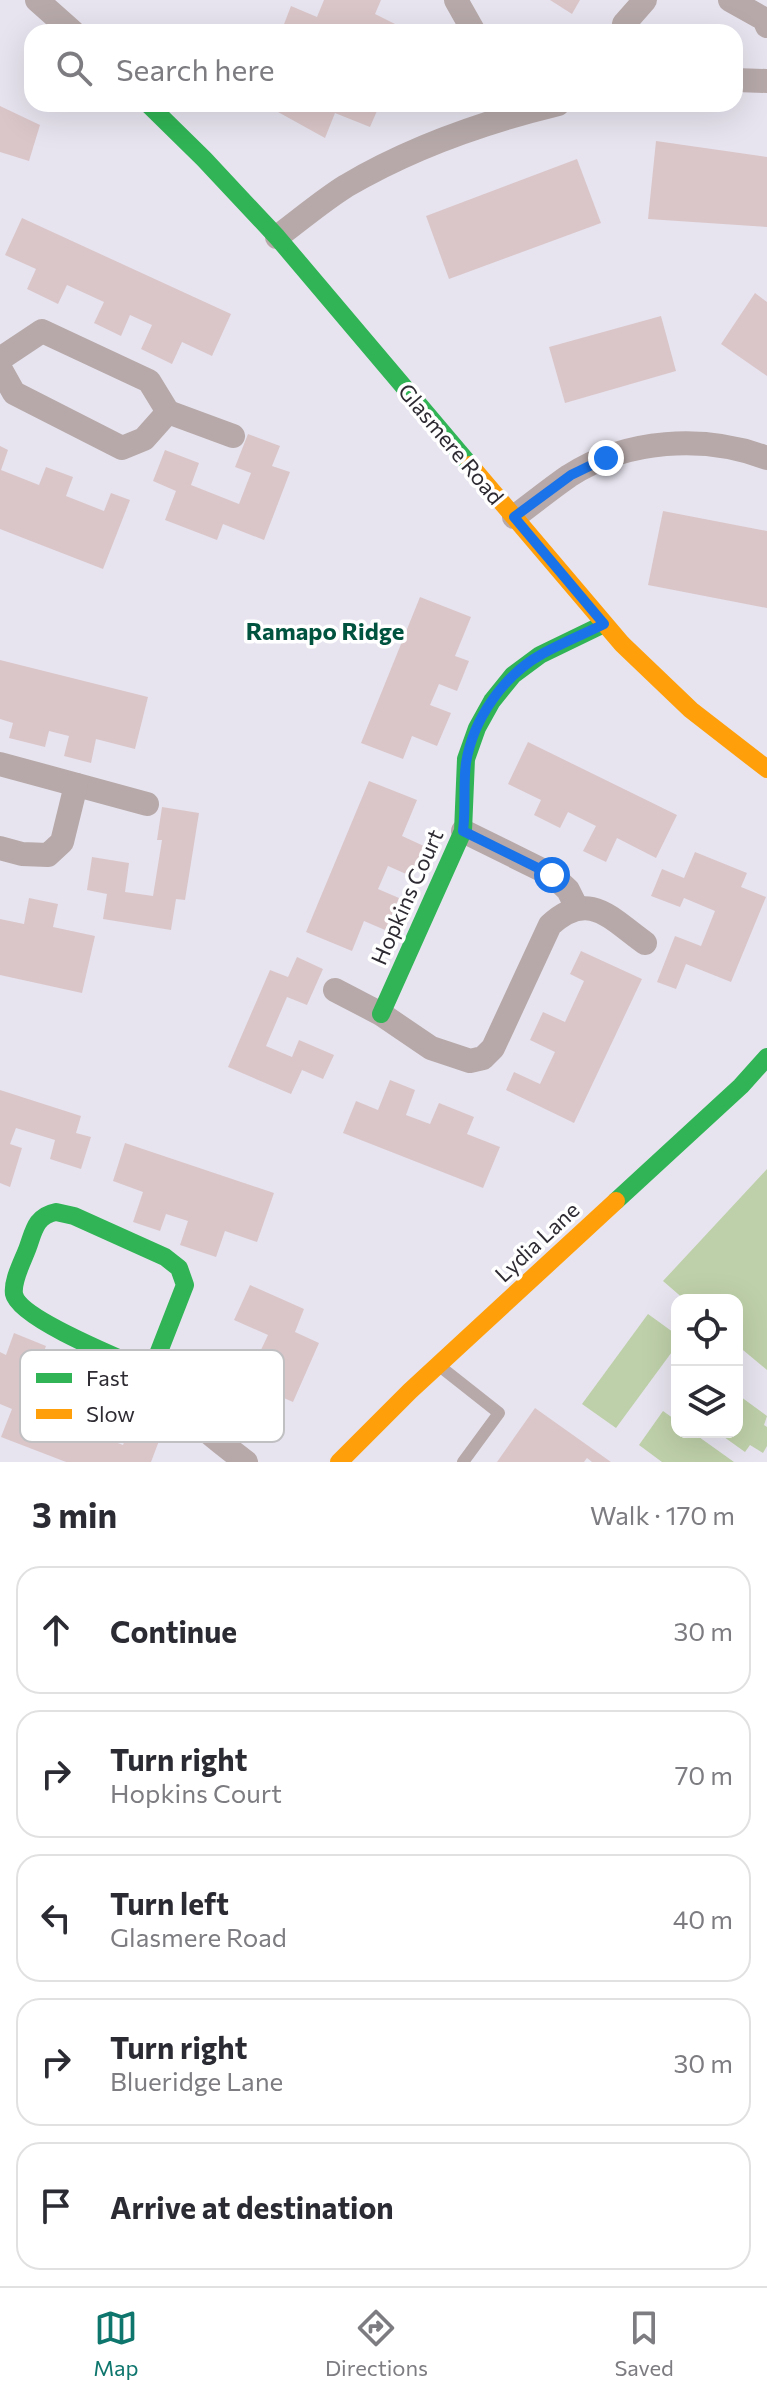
<!DOCTYPE html>
<meta charset="utf-8">
<style>
body{margin:0;font-family:Commissioner,sans-serif;background:#f2f2f3;color:#2b2b33}
.controls{position:absolute;right:24px;bottom:24px;display:grid;overflow:hidden;border-radius:16px;box-shadow:0 8px 32px #0002}
.controls button{width:72px;height:72px;display:grid;place-items:center;padding:0;border:0;border-bottom:2px solid #e1e1e2;background:#fff;color:#2b2b33;font:40px sans-serif}
.stop{position:absolute;width:24px;height:24px;margin:-18px;border:6px solid #1a73e8;border-radius:50%;background:#fff}
.stop.end{background:#1a73e8;border-color:#fff;box-shadow:0 2px 8px #0008}
.list{margin:0;padding:0;list-style:none}
h2{display:flex;justify-content:space-between;align-items:center;height:104px;margin:0;padding:0 32px;font-size:34px}
h2 small{font-size:26px;font-weight:400;color:#7c7c81}
.list li{display:grid;grid-template-columns:52px 1fr auto;gap:24px;align-items:center;box-sizing:border-box;height:128px;margin:0 16px 16px;padding:0 16px;border:2px solid #e1e1e2;border-radius:24px}
.list b{display:block;font-size:30px;white-space:nowrap}
.list p{margin:0;font-size:26px;white-space:nowrap;color:#7c7c81}
.list em{font-size:26px;font-style:normal;color:#7c7c81}
.icon{flex:none;width:44px;height:44px;fill:none;stroke:currentColor;stroke-width:2;stroke-linecap:round;stroke-linejoin:round}
.map{position:relative;flex:none;width:767px;height:1462px;overflow:hidden}
.search{position:absolute;background:#fff;box-shadow:0 8px 32px #0002;left:24px;right:24px;top:24px;height:88px;display:flex;align-items:center;gap:20px;box-sizing:border-box;padding:0 28px;border-radius:24px;color:#7c7c81;font-size:30px}
.sheet{height:824px;background:#fff}
nav{display:flex;justify-content:space-around;align-items:center;box-sizing:border-box;height:112px;border-top:2px solid #e1e1e2;background:#fff;font-size:22px;color:#7c7c81}
nav a{display:grid;justify-items:center;gap:4px}
nav .on{color:#0f766e}
.map>svg:first-child{display:block}
.green{fill:#bed0a9}
.building{fill:#dac6c9}
.lines{fill:none;stroke-linecap:round;stroke-linejoin:round}
.lane{stroke:#b7a9a9;stroke-width:12}
.street{stroke:#b7a9a9;stroke-width:24}
.fast{stroke:#30b455;stroke-width:18}
.slow{stroke:#ff9f0a;stroke-width:18}
.route{stroke:#1a73e8;stroke-width:10}
.labels{text-anchor:middle;stroke-width:7;stroke-linejoin:round;paint-order:stroke}
.street-label{font-size:22px;fill:#2e2b33;stroke:#fff}
.neighbourhood-label{font-size:24px;font-weight:bold;fill:#00533e;stroke:#fff}
.key{fill:#fff;stroke:#c0bfc2;stroke-width:2}
.key-label{font-size:22px;fill:#2e2b33}
</style>
<div class="map">
<svg width="767" height="1462" viewBox="0 0 767 1462">
<rect width="100%" height="100%" fill="#e7e4ef"/>
<!-- green -->
<g class="green">
<path d="M767,1169V1370L737,1345V1300H685L663,1281Z"/>
<path d="M648,1314L677,1335V1345L616,1428L582,1404Z"/>
<path d="M737,1394L767,1416L764,1425L767,1427V1446L763,1453L750,1445L745,1452L717,1432H737Z"/>
<path d="M663,1411L677,1421V1432H692L734,1462H662L639,1445Z"/>
</g>
<!-- building -->
<g class="building">
<path d="M324,0H381L375,14L411,32H281L291,6L317,17Z"/>
<path d="M550,0H580L572,14Z"/>
<path d="M281,104H380L370,127L335,113L325,138L278,112Z"/>
<path d="M0,106L40,125L29,161L0,152Z"/>
<path d="M656,141L767,157V227L648,219Z"/>
<path d="M577,159L601,223L449,279L426,216Z"/>
<path d="M22,218L231,314L212,356L182,342L172,364L141,349L152,325L130,315L121,336L94,323L104,302L67,285L58,304L27,289L36,269L5,255Z"/>
<path d="M755,293L767,302V376L721,344Z"/>
<path d="M661,316L676,371L565,403L549,347Z"/>
<path d="M248,434L280,446L272,466L290,472L264,540L223,524L217,540L165,520L176,491L153,481L165,450L199,463L191,485L239,504L251,473L235,467Z"/>
<path d="M0,446L8,450L1,470L39,485L46,467L73,477L66,496L104,511L111,493L130,500L103,569L0,529Z"/>
<path d="M663,511L767,531V608L648,585Z"/>
<path d="M420,597L471,617L455,656L469,661L457,691L439,684L430,705L451,713L437,746L412,736L403,759L361,743Z"/>
<path d="M0,660L148,697L135,749L96,739L91,763L64,756L69,736L49,731L45,747L9,738L13,723L0,719Z"/>
<path d="M528,742L677,815L656,858L617,838L606,862L583,851L596,826L568,812L560,828L534,815L541,800L508,784Z"/>
<path d="M369,781L417,800L402,836L426,847L413,877L388,866L378,889L399,898L385,930L364,921L352,951L306,932Z"/>
<path d="M162,807L199,813L185,900L176,899L171,930L103,919L107,894L87,890L92,857L129,863L125,892L153,896L162,840H157Z"/>
<path d="M695,852L747,873L741,887L766,897L731,982L686,964L676,989L657,982L675,936L701,946L715,911L684,898L680,907L651,896L662,869L684,878Z"/>
<path d="M29,898L58,904L53,927L95,936L82,993L0,975V919L24,924Z"/>
<path d="M581,951L642,979L574,1123L506,1090L514,1072L540,1084L555,1052L530,1040L543,1012L565,1022L584,981L570,974Z"/>
<path d="M297,957L323,969L307,1005L287,997L266,1046L292,1057L299,1040L334,1055L323,1079L302,1070L291,1094L228,1067L270,970L288,977Z"/>
<path d="M390,1080L415,1090L406,1115L430,1124L439,1103L474,1117L467,1134L500,1147L483,1188L343,1133L356,1101L378,1110Z"/>
<path d="M0,1090L81,1116L76,1133L91,1137L81,1169L50,1159L55,1140L16,1128L10,1144L22,1148L10,1187L0,1183Z"/>
<path d="M125,1143L274,1193L257,1242L225,1231L216,1257L180,1245L188,1221L166,1214L160,1231L133,1222L143,1192L113,1181Z"/>
<path d="M250,1285L304,1309L295,1332L319,1343L293,1402L256,1386L249,1402L220,1389L233,1361L252,1369L268,1335L234,1320Z"/>
<path d="M14,1333L46,1346L27,1396L61,1409L70,1385L103,1397L90,1432L123,1445L132,1421L162,1433L151,1462H66L1,1437L12,1409L0,1404V1352L6,1355Z"/>
<path d="M535,1408L611,1462H592L587,1458L584,1462H497Z"/>
</g>
<g class="lines">
<!-- lane -->
<path class="lane" d="M442,1368L499,1413L463,1462"/>
<!-- street -->
<g class="street">
<path d="M37,0L73,32"/>
<path d="M456,0L474,32"/>
<path d="M730,0L764,19L767,26"/>
<path d="M623,32L624,24L645,0"/>
<path d="M735,80L767,81"/>
<path d="M277,237C300,220 322,201 346,186C412,147 484,122 558,104"/>
<path d="M0,359L42,331L149,381L168,412L144,439L122,448L14,393L0,368"/>
<path d="M168,412L233,436"/>
<path d="M514,517C532,504 550,489 569,476C626,439 704,434 767,458"/>
<path d="M0,764L147,804"/>
<path d="M463,831L552,875L568,890L577,908"/>
<path d="M0,848L22,854L48,855L62,842L76,785"/>
<path d="M335,990L381,1014L431,1048L470,1061L483,1058L493,1048L550,925C589,889 610,918 645,943"/>
<path d="M151,1372C177,1408 210,1435 246,1462"/>
</g>
<!-- fast -->
<g class="fast">
<path d="M148,104L204,159L277,237L470,465"/>
<path d="M381,1014L463,831L466,759L477,728L492,701L513,675L540,655L604,624"/>
<path d="M616,1201L741,1086L767,1057"/>
<path d="M56,1212L74,1216L165,1257L179,1268L185,1285L151,1372C126,1361 19,1319 14,1294C12,1280 23,1261 28,1247C34,1230 36,1216 56,1212Z"/>
</g>
<!-- slow -->
<g class="slow">
<path d="M470,465L622,644L691,710L767,769"/>
<path d="M339,1462L410,1391L616,1201"/>
</g>
</g>
<g class="lines">
<!-- route -->
<path class="route" d="M552,875L463,831C466,808 463,785 466,763C473,719 504,675 542,654C562,643 584,634 604,624L514,517L571,475L606,458"/>
</g>
<g class="labels">
<!-- street labels -->
<g class="street-label">
<text transform="translate(451 444) rotate(50)" y="8">Glasmere Road</text>
<text transform="translate(407 897) rotate(-66)" y="8">Hopkins Court</text>
<text transform="translate(537 1242) rotate(-43)" y="8">Lydia Lane</text>
</g>
<!-- neighbourhood labels -->
<g class="neighbourhood-label">
<text x="325" y="640">Ramapo Ridge</text>
</g>
</g>
<!-- legend -->
<rect x="20" y="1350" width="264" height="92" rx="12" class="key"/>
<rect x="36" y="1373" width="36" height="10" fill="#30b455"/>
<rect x="36" y="1409" width="36" height="10" fill="#ff9f0a"/>
<g class="key-label">
<text x="86" y="1386">Fast</text>
<text x="86" y="1422">Slow</text>
</g>
</svg>
<div class="controls">
<button><svg class="icon" aria-label="locate" viewBox="0 0 24 24"><circle cx="12" cy="12" r="6"/><path d="M12 2v4M12 18v4M2 12h4M18 12h4"/></svg></button>
<button><svg class="icon" aria-label="layers" viewBox="0 0 24 24"><path d="M12 4l9 5-9 5-9-5zM3 14l9 5 9-5"/></svg></button>
</div>
<div class="stop" style="left:552px;top:875px"></div>
<div class="stop end" style="left:606px;top:458px"></div>
<div class="search"><svg class="icon" aria-label="search" viewBox="0 0 24 24"><circle cx="10" cy="10" r="6"/><path d="M15 15l6 6"/></svg>Search here</div>
</div>
<section class="sheet">
<h2>3 min<small>Walk · 170 m</small></h2>
<ul class="list">
<li><svg class="icon" aria-label="ahead" viewBox="0 0 24 24"><path d="M12 20V5M6 11l6-6 6 6"/></svg><div><b>Continue</b></div><em>30 m</em></li>
<li><svg class="icon" aria-label="right" viewBox="0 0 24 24"><path d="M7 20v-9h11M14 6l5 5-5 5"/></svg><div><b>Turn right</b><p>Hopkins Court</p></div><em>70 m</em></li>
<li><svg class="icon" aria-label="left" viewBox="0 0 24 24"><path d="M17 20v-9H6M10 6l-5 5 5 5"/></svg><div><b>Turn left</b><p>Glasmere Road</p></div><em>40 m</em></li>
<li><svg class="icon" aria-label="right" viewBox="0 0 24 24"><path d="M7 20v-9h11M14 6l5 5-5 5"/></svg><div><b>Turn right</b><p>Blueridge Lane</p></div><em>30 m</em></li>
<li><svg class="icon" aria-label="arrive" viewBox="0 0 24 24"><path d="M6 21V4h12l-3 4 3 4H6"/></svg><div><b>Arrive at destination</b></div></li>
</ul>
</section>
<nav>
<a class="on"><svg class="icon" aria-label="map" viewBox="0 0 24 24"><path d="M3 6l6-2 6 2 6-2v14l-6 2-6-2-6 2zM9 4v14M15 6v14"/></svg>Map</a>
<a><svg class="icon" aria-label="directions" viewBox="0 0 24 24"><path d="M12 3l9 9-9 9-9-9zM9 14v-3h6M13 9l2 2-2 2"/></svg>Directions</a>
<a><svg class="icon" aria-label="saved" viewBox="0 0 24 24"><path d="M7 4h10v16l-5-4-5 4z"/></svg>Saved</a>
</nav>
